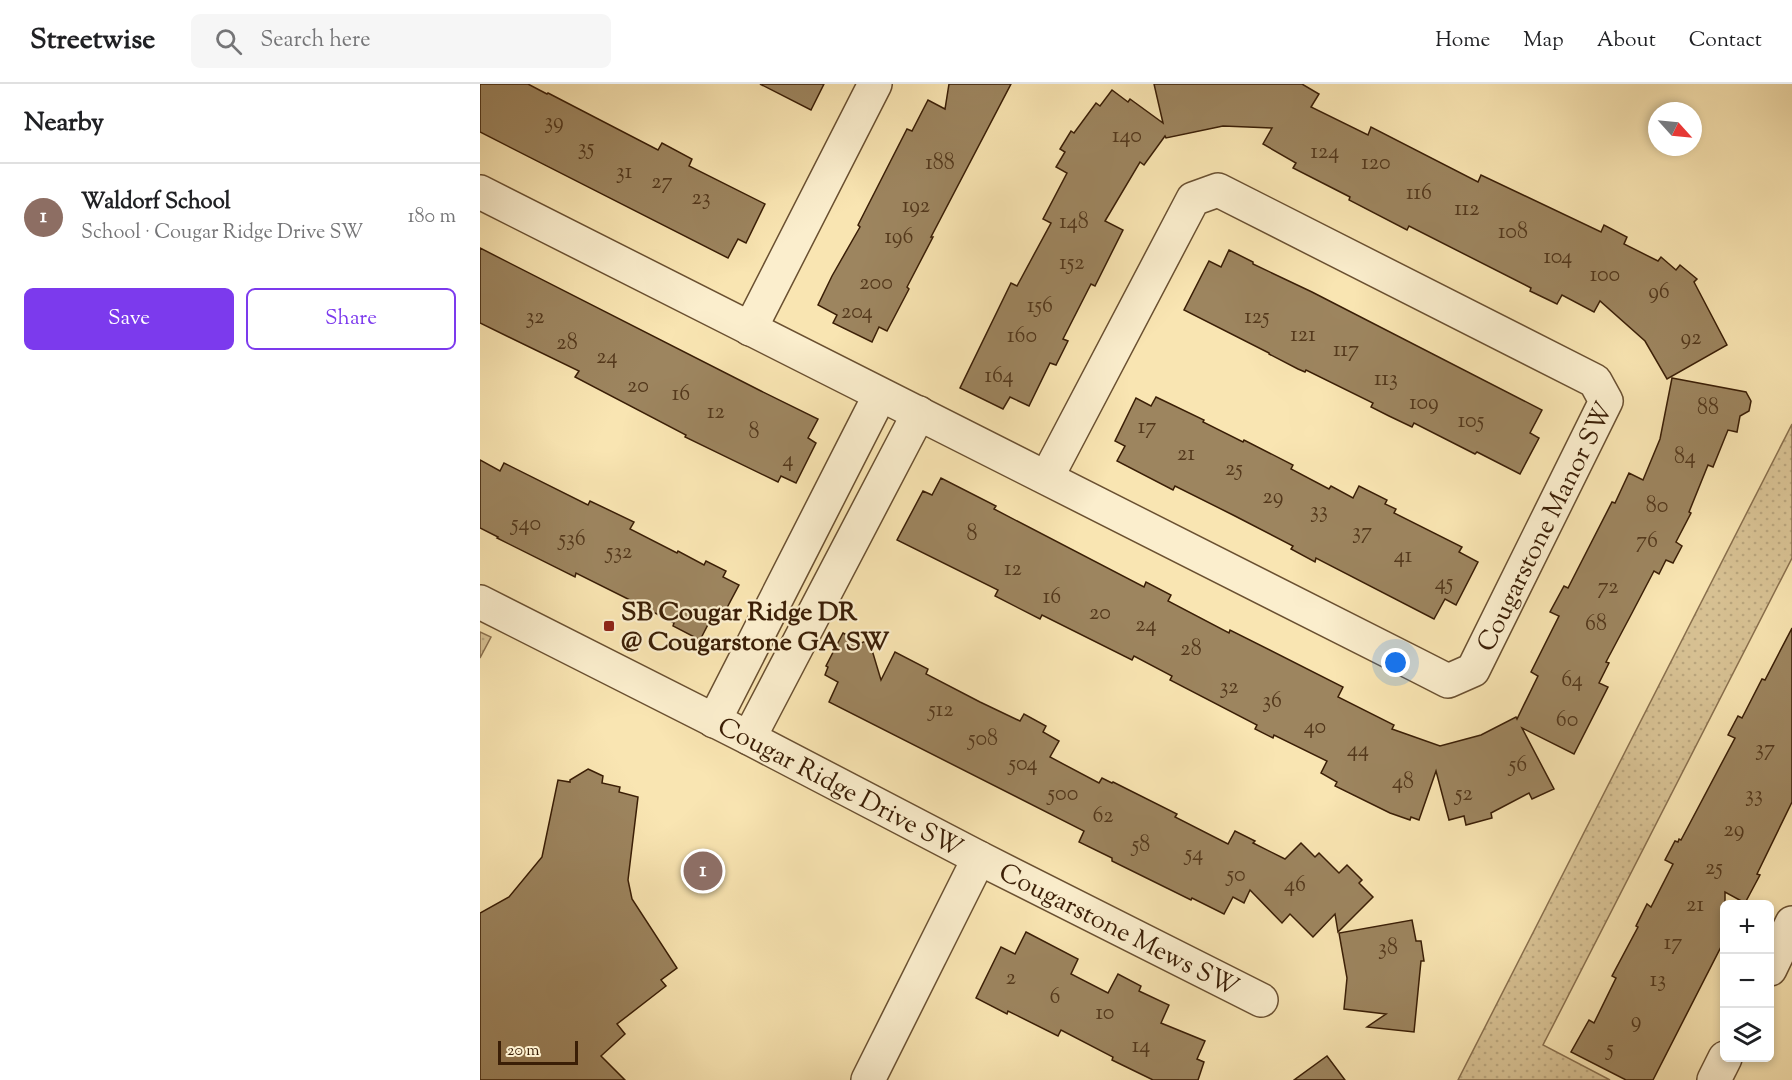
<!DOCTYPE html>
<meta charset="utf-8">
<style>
body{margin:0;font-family:"Sorts Mill Goudy",serif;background:#f6f6f6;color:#202124}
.controls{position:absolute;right:18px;bottom:18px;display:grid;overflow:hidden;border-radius:9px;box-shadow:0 3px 9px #0003}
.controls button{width:54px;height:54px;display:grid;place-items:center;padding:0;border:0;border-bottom:2px solid #e0e0e0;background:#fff;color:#202124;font:30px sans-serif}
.compass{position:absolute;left:1168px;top:18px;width:54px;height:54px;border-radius:50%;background:#fff;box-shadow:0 3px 9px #0003;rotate:117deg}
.scale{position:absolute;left:18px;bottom:15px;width:80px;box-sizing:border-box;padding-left:6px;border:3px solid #3a1e06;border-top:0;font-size:16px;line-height:21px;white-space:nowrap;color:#3a1e06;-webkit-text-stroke:4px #fbeecd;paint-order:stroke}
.you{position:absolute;left:916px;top:579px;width:21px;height:21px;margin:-15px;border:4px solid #fff;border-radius:50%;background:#1a73e8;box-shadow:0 0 0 9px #1a73e833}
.badge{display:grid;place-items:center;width:39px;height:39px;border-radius:50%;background:#7c3aed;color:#fff;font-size:20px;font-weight:700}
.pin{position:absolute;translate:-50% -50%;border:3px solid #fff;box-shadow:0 2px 6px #0006}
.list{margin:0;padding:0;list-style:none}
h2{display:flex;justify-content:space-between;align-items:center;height:78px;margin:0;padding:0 24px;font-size:26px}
h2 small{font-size:20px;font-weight:400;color:#757577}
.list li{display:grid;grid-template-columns:39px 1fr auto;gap:18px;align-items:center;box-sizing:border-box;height:108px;padding:0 24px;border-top:2px solid #e0e0e0}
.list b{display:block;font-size:22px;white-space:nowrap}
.list p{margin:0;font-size:20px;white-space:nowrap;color:#757577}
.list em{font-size:20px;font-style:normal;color:#757577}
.actions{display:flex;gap:12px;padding:18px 24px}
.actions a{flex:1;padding:14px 0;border:2px solid #7c3aed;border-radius:9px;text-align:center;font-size:21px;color:#7c3aed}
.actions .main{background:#7c3aed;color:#fff}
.icon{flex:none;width:33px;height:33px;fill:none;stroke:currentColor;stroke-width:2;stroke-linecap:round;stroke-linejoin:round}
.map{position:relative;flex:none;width:1312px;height:996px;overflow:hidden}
header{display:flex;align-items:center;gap:36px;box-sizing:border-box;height:84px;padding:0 30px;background:#fff;border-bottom:2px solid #e0e0e0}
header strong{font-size:28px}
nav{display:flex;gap:33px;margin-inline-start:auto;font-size:21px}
.search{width:420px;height:54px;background:#f6f6f6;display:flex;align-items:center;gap:15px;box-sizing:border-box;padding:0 21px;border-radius:9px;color:#757577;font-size:22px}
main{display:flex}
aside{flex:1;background:#fff}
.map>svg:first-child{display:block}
.park{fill:url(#park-dots);stroke:#8a704e;stroke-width:1.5}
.building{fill:#9d855f;stroke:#3a1e06;stroke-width:1.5}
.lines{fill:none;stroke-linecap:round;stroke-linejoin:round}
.minor-casing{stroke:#6a5031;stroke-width:36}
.minor{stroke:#fbeecd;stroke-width:33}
.poi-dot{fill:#8f2418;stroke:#fbeecd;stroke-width:2}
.labels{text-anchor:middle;stroke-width:4.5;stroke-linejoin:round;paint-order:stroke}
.number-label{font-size:22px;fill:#53381c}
.street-label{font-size:26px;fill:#3a1e06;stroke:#fbeecd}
.poi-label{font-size:26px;font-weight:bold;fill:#3a1e06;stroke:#fbeecd;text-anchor:start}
</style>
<header>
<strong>Streetwise</strong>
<div class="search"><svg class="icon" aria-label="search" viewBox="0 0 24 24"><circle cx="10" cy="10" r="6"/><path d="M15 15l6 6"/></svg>Search here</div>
<nav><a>Home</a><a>Map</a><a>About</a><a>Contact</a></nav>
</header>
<main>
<aside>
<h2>Nearby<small></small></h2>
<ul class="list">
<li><span class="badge" style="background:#8d6e63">1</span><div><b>Waldorf School</b><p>School · Cougar Ridge Drive SW</p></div><em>180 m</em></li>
</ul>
<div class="actions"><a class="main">Save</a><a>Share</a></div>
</aside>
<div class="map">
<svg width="1312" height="996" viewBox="0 0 1312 996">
<defs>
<pattern id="park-dots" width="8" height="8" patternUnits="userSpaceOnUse" patternTransform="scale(1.5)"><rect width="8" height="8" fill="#d9c395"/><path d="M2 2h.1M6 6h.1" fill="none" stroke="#bba77f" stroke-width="1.8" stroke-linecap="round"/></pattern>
</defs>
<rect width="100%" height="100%" fill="#f9e5b2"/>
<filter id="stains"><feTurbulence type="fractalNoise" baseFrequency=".00333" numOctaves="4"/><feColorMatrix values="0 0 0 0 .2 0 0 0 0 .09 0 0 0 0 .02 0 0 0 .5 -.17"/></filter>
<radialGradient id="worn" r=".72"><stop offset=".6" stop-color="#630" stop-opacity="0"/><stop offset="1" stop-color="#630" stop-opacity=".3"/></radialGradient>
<!-- park -->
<g class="park">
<path d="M1312,340V474L1063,961L1130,996H978Z"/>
<path d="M0,548L11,553L0,574Z"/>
</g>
<!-- building -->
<g class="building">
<path d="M0,0H48L67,10L68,9L178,66L182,59L212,75L209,82L285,120L266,159L258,155L248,174L0,48Z"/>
<path d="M280,0H344L331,26Z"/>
<path d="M469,0H531L451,153H453L427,203L429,205L407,247L399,243L392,258L353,239L357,231L338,221L352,192L380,143L378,141L427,45L432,47L448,16L465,25Z"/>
<path d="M674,0H822L839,10L831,23L888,51L891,43L998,98L1001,91L1121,148L1124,141L1147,153L1144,160L1178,177L1181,173L1196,186L1200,181L1217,195L1214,198L1247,261L1187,295L1165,257L1120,217L1114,228L1082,211L1077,220L1050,207L1051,204L929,142L927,146L869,116L870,113L813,84L816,79L783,60L792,44L743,42L686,54L685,52L664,81L660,78L625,137L643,146L615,202L611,200L583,255L588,257L576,281L570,279L549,322L530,313L523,325L480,304L531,199L537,202L571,139L563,135L587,89L576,83L585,68L580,65L591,47L594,49L616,19L620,22L632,6L648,18L650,15L683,39Z"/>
<path d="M0,164L281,307L338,335L328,354L336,359L316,399L301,392L298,398L205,353L206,351L95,293L99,287L0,239Z"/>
<path d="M749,166L773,178V180L832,208L1062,326L1050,349L1059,354L1040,390L997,368L995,370L934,339L932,343L909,332L891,323L893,319L826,286L825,288L818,285L789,270V269L704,226L729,177L741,183Z"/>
<path d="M1192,294L1266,308L1271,317L1269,327L1260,332L1257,348L1248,346L1233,383L1228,381L1209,428L1211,429L1196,458L1202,462L1193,479L1186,476L1179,490L1174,487L1152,529L1126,578L1129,579L1119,599L1128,603L1094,670L1042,644L1074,705L1052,715L1049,709L1011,729L1012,734L986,741L984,732L969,736L956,687L939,736L931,733L930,736L910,729L855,702L857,698L841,689L847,677L794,651L793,654L775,645L777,641L690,596L692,592L654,572L652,576L562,531L560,535L515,512L518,506L417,456L443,407L452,411L461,394L516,422L514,425L664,503L666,498L691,511L688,517L749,549L750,546L863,603L858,613L914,641L912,645L960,662L1001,651L1036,633L1037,635L1058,592L1051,588L1079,532L1070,528L1084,502L1088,504L1132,418L1135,419L1149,389L1163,396L1180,355Z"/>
<path d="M676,313L724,336L723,338L763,358L764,356L813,381L811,385L849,405L851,402L873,414L879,402L907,416L905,420L916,425L914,429L982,463L979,468L998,478L976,521L965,515L954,535L836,474L835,478L811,465L813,462L753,431L695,402L693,406L637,377L645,362L635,357L656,314L671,322Z"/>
<path d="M0,376L20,387L24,379L108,421L110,417L154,438L150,445L197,469L198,467L224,481L226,477L246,487L243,493L259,501L241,535L233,531L220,556L193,542L194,539L160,521L96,489L95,493L17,454L18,453L0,444Z"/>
<path d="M1312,544V718L1277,790L1280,791L1265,819L1245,808V855L1173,996H1146L1091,968L1109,936L1114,939L1136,894L1132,892L1158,843L1156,842L1167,820L1171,823L1193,780L1185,776L1195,757L1198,758L1199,755L1201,756L1255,654L1248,651L1258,632L1262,634L1282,595L1285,596Z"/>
<path d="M363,549L381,559L389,556L401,596L415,568L448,585L446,590L500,618L540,637L544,630L566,642L563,648L579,657L570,673L619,699L622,694L632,699L633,698L697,730L695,733L748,760L755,747L775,757L773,759L805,775L821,759L835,773L839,769L859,789L867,781L882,796L879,799L893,813L858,848L855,830L833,853L810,830L802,839L770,806L764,819L753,813L744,830L712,814L711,816L632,777V774L599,758L604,747L349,618L358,598L345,591L348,583L346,582Z"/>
<path d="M108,685L123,692L122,699L140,703L139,708L158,713L148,796L152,815L197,884L181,896L186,902L137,940L145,950L121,972L145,996H0V829L29,813L62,773L78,696L90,698V696Z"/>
<path d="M932,836L936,857H941L944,877H941L934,948L887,943L906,930L864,925L867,894L859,849Z"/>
<path d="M546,848L598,875L591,890L628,909L638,890L661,902L659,907L689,921L681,939L725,957L717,975L724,978L718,996H673L632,976L633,973L581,946L578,952L528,927L527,930L496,914L521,863L535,870Z"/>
<path d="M847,972L865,996H814Z"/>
</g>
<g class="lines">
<defs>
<g id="minor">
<path id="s1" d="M0,108C323,271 646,433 968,597L993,586L1126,317L1115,297L738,106L713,115L567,393"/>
<path d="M270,245L395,0"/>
<path id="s2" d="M0,518L269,654L499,774L781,916"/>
<path d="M234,637L400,311"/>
<path d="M269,654L439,329"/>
<path d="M1290,885L1312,839"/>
<path d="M388,996L499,774"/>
<path d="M1234,996L1245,974"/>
</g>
</defs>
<!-- minor casing -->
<use href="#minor" class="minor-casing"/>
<!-- minor -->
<use href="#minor" class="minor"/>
</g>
<!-- markers -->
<rect class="poi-dot" x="123" y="536" width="12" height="12" rx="3"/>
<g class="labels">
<!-- number labels -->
<g class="number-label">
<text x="74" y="44">39</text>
<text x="647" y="58">140</text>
<text x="106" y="70">35</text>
<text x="845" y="74">124</text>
<text x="460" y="85">188</text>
<text x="896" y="85">120</text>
<text x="144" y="94">31</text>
<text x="182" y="104">27</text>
<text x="939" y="115">116</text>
<text x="221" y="120">23</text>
<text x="436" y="128">192</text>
<text x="987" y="131">112</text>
<text x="594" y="144">148</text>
<text x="1033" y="154">108</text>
<text x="419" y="159">196</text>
<text x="1078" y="179">104</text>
<text x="592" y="185">152</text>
<text x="1125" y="197">100</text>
<text x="396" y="205">200</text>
<text x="1179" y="214">96</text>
<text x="560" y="228">156</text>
<text x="377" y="234">204</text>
<text x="55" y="239">32</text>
<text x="777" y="239">125</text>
<text x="823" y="257">121</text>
<text x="542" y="258">160</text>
<text x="1211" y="260">92</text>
<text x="87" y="265">28</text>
<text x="866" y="272">117</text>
<text x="127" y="279">24</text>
<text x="519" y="298">164</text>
<text x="906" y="301">113</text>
<text x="158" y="308">20</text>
<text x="201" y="316">16</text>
<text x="944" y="325">109</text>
<text x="1228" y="330">88</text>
<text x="236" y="334">12</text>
<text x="991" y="343">105</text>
<text x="667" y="349">17</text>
<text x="274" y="354">8</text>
<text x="706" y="376">21</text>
<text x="1205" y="379">84</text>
<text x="308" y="382">4</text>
<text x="754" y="391">25</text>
<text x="793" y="419">29</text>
<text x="1177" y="428">80</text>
<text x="839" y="433">33</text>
<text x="46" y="446">540</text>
<text x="882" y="454">37</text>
<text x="492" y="456">8</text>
<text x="92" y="461">536</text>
<text x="1167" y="463">76</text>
<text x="139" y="474">532</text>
<text x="923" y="478">41</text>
<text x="533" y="491">12</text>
<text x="964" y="505">45</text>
<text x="1128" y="509">72</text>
<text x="572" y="519">16</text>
<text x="620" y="535">20</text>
<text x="1116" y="546">68</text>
<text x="666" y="547">24</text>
<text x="711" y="571">28</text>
<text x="1092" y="602">64</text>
<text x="749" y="609">32</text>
<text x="792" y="623">36</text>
<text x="461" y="632">512</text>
<text x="1087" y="642">60</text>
<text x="835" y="649">40</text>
<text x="503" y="661">508</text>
<text x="1285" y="671">37</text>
<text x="878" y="672">44</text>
<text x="543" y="686">504</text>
<text x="1038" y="687">56</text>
<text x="923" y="704">48</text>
<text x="583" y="716">500</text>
<text x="984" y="716">52</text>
<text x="1274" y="717">33</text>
<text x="623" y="738">62</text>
<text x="1254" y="752">29</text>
<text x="661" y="767">58</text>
<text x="714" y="776">54</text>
<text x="1234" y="790">25</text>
<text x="756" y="797">50</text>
<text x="815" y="807">46</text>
<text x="1215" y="827">21</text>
<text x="1193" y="865">17</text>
<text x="908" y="870">38</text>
<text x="531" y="900">2</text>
<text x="1178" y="902">13</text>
<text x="575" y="919">6</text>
<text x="625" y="935">10</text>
<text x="1156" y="943">9</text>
<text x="661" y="968">14</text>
<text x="1130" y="971">5</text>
</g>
<!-- street labels -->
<g class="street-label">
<text dy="9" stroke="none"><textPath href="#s1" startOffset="1272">Cougarstone Manor SW</textPath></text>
<text dy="9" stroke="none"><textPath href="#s2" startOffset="405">Cougar Ridge Drive SW</textPath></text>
<text dy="9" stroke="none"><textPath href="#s2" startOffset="718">Cougarstone Mews SW</textPath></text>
</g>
<!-- poi labels -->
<g class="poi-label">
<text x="141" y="536">SB Cougar Ridge DR<tspan x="141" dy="30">@ Cougarstone GA SW</tspan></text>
</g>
</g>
<rect width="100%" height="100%" filter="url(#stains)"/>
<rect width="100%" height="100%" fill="url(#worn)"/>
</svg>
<div class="controls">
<button>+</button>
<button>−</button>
<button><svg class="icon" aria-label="layers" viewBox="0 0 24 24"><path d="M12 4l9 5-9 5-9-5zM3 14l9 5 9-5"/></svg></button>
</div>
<svg class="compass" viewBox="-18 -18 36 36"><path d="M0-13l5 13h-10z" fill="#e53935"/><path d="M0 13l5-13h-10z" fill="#757577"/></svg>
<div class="scale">20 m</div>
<div class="you"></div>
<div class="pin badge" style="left:223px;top:787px;background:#8d6e63">1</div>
</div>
</main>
